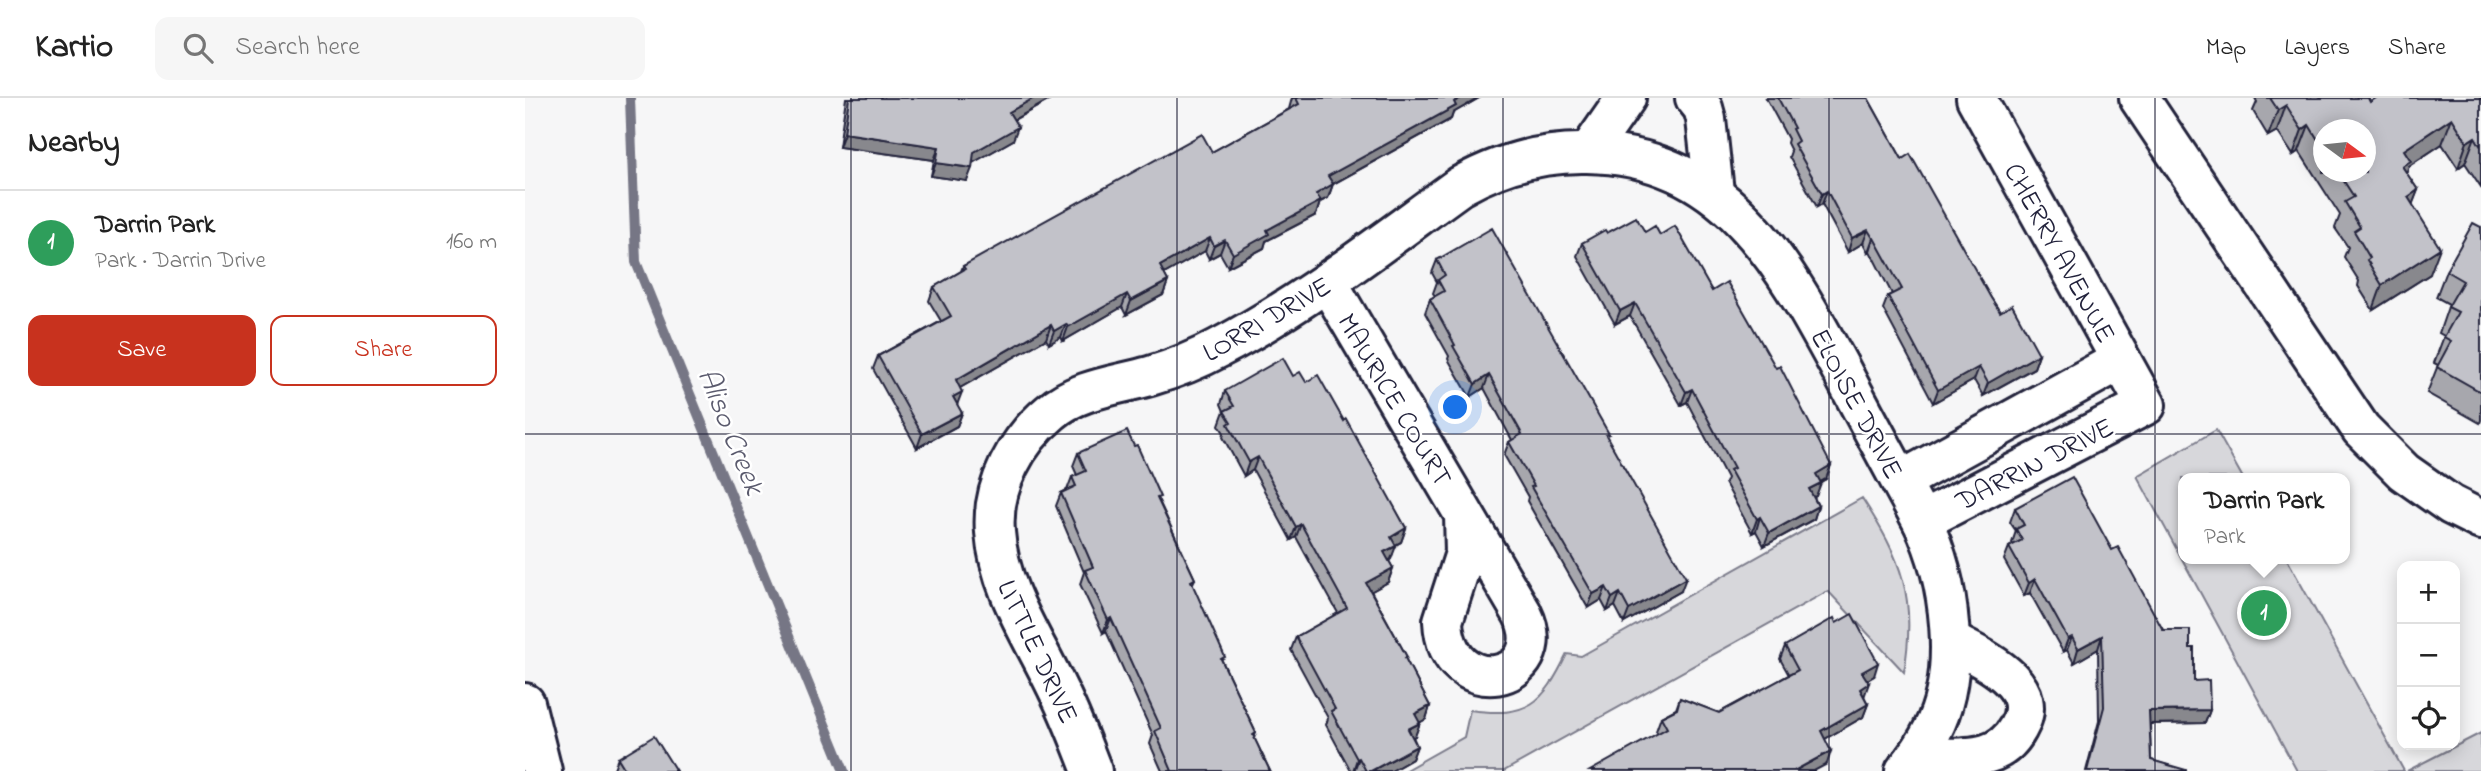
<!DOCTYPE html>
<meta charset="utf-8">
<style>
body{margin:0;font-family:"Indie Flower",sans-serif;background:#f6f6f6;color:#222}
.controls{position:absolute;right:21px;bottom:21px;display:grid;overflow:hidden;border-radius:14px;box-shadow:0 4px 18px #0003}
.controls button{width:63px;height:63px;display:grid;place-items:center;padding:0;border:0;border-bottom:2px solid #e0e0e0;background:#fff;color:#222;font:35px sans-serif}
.compass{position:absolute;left:1788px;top:21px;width:63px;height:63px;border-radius:50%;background:#fff;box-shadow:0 4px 18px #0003;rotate:105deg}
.you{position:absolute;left:931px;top:310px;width:24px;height:24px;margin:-18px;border:5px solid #fff;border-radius:50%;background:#1a73e8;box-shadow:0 0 0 10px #1a73e833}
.badge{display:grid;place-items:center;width:46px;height:46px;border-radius:50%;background:#c8321e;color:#fff;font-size:23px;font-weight:700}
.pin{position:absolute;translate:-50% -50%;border:4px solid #fff;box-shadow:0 2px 7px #0006}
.popup{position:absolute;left:1653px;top:375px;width:172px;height:91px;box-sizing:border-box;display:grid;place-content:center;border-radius:14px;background:#fff;filter:drop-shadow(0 2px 5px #0005);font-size:23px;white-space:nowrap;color:#767676}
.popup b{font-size:26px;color:#222}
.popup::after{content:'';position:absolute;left:50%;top:100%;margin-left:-14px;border:14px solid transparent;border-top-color:#fff}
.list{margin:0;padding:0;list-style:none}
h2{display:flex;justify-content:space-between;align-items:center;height:91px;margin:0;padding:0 28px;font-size:30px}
h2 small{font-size:23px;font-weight:400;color:#767676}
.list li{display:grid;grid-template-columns:46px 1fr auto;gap:21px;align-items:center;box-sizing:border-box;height:105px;padding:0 28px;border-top:2px solid #e0e0e0}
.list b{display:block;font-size:26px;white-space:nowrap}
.list p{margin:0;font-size:23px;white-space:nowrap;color:#767676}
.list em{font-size:23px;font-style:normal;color:#767676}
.actions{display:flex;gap:14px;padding:21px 28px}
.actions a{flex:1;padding:16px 0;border:2px solid #c8321e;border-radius:14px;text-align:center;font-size:24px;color:#c8321e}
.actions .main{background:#c8321e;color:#fff}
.icon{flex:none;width:38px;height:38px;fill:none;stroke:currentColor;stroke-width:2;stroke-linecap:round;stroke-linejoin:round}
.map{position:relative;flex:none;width:1956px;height:673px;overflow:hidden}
header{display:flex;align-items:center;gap:42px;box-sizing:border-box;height:98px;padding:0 35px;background:#fff;border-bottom:2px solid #e0e0e0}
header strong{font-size:33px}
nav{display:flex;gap:38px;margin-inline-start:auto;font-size:24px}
.search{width:490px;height:63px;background:#f6f6f6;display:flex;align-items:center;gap:18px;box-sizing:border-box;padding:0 24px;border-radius:14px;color:#767676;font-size:26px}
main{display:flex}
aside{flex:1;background:#fff}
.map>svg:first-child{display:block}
.green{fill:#d7d7db;stroke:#7c7c8b;stroke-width:2}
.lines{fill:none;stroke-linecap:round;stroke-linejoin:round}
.stream{stroke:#767685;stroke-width:10}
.minor-casing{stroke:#22223b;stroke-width:44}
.minor{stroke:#fff;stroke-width:38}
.wall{fill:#a7a7ad;stroke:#22223b;stroke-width:2;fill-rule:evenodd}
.shaded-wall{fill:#88888d;stroke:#22223b;stroke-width:2}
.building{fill:#c2c2c9;stroke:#22223b;stroke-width:2}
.grid{fill:none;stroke:#22223b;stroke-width:2;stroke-opacity:0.55}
.labels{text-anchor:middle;stroke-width:5;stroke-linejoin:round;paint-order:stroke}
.street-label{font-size:28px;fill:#22223b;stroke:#fff}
.water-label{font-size:30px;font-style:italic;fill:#5a5a6d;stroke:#fff}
</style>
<header>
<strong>Kartio</strong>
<div class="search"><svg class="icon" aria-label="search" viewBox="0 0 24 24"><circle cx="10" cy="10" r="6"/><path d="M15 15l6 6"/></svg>Search here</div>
<nav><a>Map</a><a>Layers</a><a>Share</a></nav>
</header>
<main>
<aside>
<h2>Nearby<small></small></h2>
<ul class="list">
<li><span class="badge" style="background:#2e9e5b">1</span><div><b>Darrin Park</b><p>Park · Darrin Drive</p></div><em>160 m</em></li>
</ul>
<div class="actions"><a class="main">Save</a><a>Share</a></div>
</aside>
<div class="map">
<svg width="1956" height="673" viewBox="0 0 1956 673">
<rect width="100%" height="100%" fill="#f6f6f7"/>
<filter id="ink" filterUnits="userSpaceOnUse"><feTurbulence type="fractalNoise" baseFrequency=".0143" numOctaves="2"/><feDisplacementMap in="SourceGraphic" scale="14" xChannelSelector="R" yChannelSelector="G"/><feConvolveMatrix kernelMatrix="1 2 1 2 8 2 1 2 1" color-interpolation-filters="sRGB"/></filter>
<g filter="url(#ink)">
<!-- green -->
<g class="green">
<path d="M1691,332L1718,380H1658V461H1762L1879,673H1772L1612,378Z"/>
<path d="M1337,400C1377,462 1392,499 1379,574L1303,493L979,673H879L939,639L945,612C1003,620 1018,606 1042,556L1056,558Z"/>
<path d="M1956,635V673H1882Z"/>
</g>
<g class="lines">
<!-- stream -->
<path class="stream" d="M105,0L111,164L319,673"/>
<defs>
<g id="minor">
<path d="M1170,0L1178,10L1181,21L1189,94"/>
<path d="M1614,0L1836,331L1879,374L1926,407L1956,422"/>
<path d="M1063,55L1101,0"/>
<path d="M803,185L997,515C1031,585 922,607 918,523L940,455L939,417"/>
<path d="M1376,383L1596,262"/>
<path d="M1397,423L1621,307L1451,0"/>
<path d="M0,605L17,673"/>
<path d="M1390,660C1412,659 1439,662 1461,656C1476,652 1486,643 1493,630C1519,585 1454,559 1425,543"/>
<path d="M567,673C556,645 546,617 532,590C508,539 474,491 470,434C466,388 492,342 526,314C552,291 593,287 625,278C649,271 672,262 694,250C780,205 856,145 935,88C974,66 1017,54 1062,55C1199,57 1256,161 1314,268C1341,320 1369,371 1397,423C1425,481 1438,574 1407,633C1400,647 1390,661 1380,673"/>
</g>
</defs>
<!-- minor casing -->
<use href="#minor" class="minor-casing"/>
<!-- minor -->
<use href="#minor" class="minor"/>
</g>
<!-- wall -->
<g class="wall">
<path d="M321,0H528L489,22L488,42L447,65L442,83L406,78L409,62L314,49Z"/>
<path d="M767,0H954L928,15L926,21L808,86L803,100L795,104L791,117L741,143L739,150L703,169L695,155L684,161L680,153L639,176L643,183L638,197L601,217L597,209L538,243L536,239L524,246L521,241L435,290L432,307L437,315L432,328L392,350L348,271L353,258L416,223L404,203L409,189L436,173L438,168L687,54L764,11Z"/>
<path d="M1241,0H1343L1377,61L1466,200L1475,214L1514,256L1509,270L1458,298L1449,282L1408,305L1358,211L1363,198L1367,196L1345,153L1343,154L1338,145L1323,154L1297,106L1292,109L1264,59L1266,53L1262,45L1263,41Z"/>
<path d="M1730,0H1843L1845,4L1956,0V89L1940,65L1933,70L1917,46L1884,68L1881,75L1893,92L1887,107L1905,176L1848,212L1833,188L1834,183L1819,159L1823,149L1810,130L1815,117L1774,53L1768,57L1752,33L1743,38L1728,13L1732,4ZM1798,32L1840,74H1798Z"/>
<path d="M1956,130V322L1955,325L1902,295L1913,267L1909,265L1919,238L1914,235L1924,206L1911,199L1921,173Z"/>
<path d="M1120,134L1135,137L1187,193L1306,367L1301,381L1295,384L1291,398L1289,399L1293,408L1289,421L1239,448L1231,433L1227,435L1200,385L1202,380L1162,304L1156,307L1105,218L1090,226L1052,158L1057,145L1082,135Z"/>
<path d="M912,162L1082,340L1156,493L1099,525L1090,508L1082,513L1076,502L1063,510L1002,403L1003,399L979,357L984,344L987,342L959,290L945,299L923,261L924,258L900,215L905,201L910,198L908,195L912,184L907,175Z"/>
<path d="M768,278L781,284L819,323L881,430L876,444L870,447L866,461L864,463L868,470L863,484L846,493L882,559L881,562L905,608L901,621L895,624L890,638L888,639L892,648L887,661L866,673H826L801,627L803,620L766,552L771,539L813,515L771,439L766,442L728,372L719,378L698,339L699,335L694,327L699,313L696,306L700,293Z"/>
<path d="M553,355L634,403L670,481L667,487L698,565L731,635L729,640L745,673H637L625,646L628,637L581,533L578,535L555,486L559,474L531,408L536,395L542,392L547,379L552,377L548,368Z"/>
<path d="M1490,410L1587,452L1638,532L1665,550L1669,583L1685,612L1680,625L1625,626L1626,662L1661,673H1561L1574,623L1573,551L1549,565L1542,552L1538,554L1505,495L1499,498L1479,462L1484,449L1488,447L1487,445L1491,433L1485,424Z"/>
<path d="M1260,548L1349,578L1342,582L1339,598L1343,606L1338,619L1300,641L1302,666L1133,635L1131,633L1136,619L1151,611L1155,600L1194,615L1264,577L1255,561Z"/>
<path d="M93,660L151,673H88Z"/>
</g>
<!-- shaded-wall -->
<g class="shaded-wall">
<path d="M509,0H528L479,27L484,14Z"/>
<path d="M936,0H954L928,15L926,21L799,91L803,78Z"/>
<path d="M1761,7L1752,33L1743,38L1753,12Z"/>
<path d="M1927,20L1917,46L1884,68L1876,89L1879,52Z"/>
<path d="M1784,27L1774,53L1768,57L1777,32Z"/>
<path d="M493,29L488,42L444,67L449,54Z"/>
<path d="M319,35L414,49L409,62L314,49Z"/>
<path d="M1950,39L1940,65L1933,70L1942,44Z"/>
<path d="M411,65L447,70L442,83L406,78Z"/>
<path d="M808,86L803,100L795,104L791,117L741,143L739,150L703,169L708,156L791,96Z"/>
<path d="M1893,92L1883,118V99Z"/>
<path d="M1302,93L1297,106L1292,109L1297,96Z"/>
<path d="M1343,132L1338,145L1323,154L1327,140Z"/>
<path d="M685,140L680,153L630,181L635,168Z"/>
<path d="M1348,140H1349L1345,153L1343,154Z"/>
<path d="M700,142L695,155L684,161L689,148Z"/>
<path d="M1915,150L1905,176L1848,212L1857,187Z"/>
<path d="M643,183L638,197L601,217L606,203Z"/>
<path d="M602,196L597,209L538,243L543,229Z"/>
<path d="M1110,205L1105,218L1090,226L1095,213Z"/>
<path d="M541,226L536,239L524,246L529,233Z"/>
<path d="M526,227L521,241L426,295L431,282Z"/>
<path d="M1514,256L1509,270L1458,298L1463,285Z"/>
<path d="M1454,269L1449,282L1408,305L1413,292Z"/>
<path d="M964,277L959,290L945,299L950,286Z"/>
<path d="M1167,291L1162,304L1156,307L1161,294Z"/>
<path d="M437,294L432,307L428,299Z"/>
<path d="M437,315L432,328L392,350L397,336Z"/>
<path d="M733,359L728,372L719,378L724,364Z"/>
<path d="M1306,367L1301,381L1286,389L1291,376Z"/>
<path d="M1296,385L1291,398L1279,404L1284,391Z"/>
<path d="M1293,408L1289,421L1239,448L1244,435Z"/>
<path d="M1235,419L1231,433L1227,435L1232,421Z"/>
<path d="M776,426L771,439L766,442L771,429Z"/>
<path d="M881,430L876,444L861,452L866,439Z"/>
<path d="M871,448L866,461L854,468L859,454Z"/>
<path d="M868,470L863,484L836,499L841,485Z"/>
<path d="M1161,480L1156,493L1099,525L1104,512Z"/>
<path d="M1510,481L1505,495L1499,498L1504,485Z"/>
<path d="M1081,489L1076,502L1063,510L1068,496Z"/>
<path d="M1095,495L1090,508L1082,513L1087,500Z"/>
<path d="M586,520L581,533L578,535L583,522Z"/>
<path d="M1577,538L1573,551L1549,565L1553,551Z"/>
<path d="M1547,539L1542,552L1538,554L1543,541Z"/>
<path d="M1353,565L1349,578L1332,588L1337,574Z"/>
<path d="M1344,585L1339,599L1335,591Z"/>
<path d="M1343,606L1338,619L1291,646L1296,633Z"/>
<path d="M905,608L901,621L885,630L890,616Z"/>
<path d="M1685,612L1680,625L1619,626L1624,613Z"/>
<path d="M895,625L890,638L878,644L883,631Z"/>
<path d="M892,648L887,661L866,673H846Z"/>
<path d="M1306,653L1302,666L1289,673H1269Z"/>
<path d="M834,660L829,673H828L832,661Z"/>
</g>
<!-- building -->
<g class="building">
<path d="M324,0H509L484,14L493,29L449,54L447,70L411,65L414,49L319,35Z"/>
<path d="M771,0H936L929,4L931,8L803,78L808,86L791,96L796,103L742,132L744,136L708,156L700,142L689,148L685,140L635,168L643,183L606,203L602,196L543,229L541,226L529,233L526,227L431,282L437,294L428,299L437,315L397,336L353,258L426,218L409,189L440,171L438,168L677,36L687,54L774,6Z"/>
<path d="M1253,0H1343L1377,61L1385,56L1466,200L1475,214L1487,207L1514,256L1463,285L1454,269L1413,292L1363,198L1377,191L1349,140H1348L1343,132L1327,140L1302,93L1297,96L1269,46L1273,43L1267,31L1269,30Z"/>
<path d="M1745,0H1843L1845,4L1851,0H1956V49L1950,39L1942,44L1927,20L1879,52L1886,63L1877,68L1893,92L1883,99L1915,150L1857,187L1842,162L1845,160L1829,133L1835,129L1820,104L1829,99L1813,74H1840V32H1798V50L1784,27L1777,32L1761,7L1753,12Z"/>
<path d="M1111,119L1120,134L1130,128L1135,137L1150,128L1187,193L1202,184L1251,270L1255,268L1306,367L1291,376L1296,385L1284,391L1293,408L1244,435L1235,419L1232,421L1205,372L1209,370L1167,291L1161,294L1110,205L1095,213L1057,145L1080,132L1082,135Z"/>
<path d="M1948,125L1956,129V294L1912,269L1926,243L1919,239L1933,214L1923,209L1938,183L1921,173Z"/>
<path d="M967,130L1084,336L1081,337L1161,480L1104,512L1095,495L1087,500L1081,489L1068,496L1006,389L1009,388L984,344L997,336L964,277L950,286L928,248L930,247L905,201L919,193L913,182L920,177L912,162Z"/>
<path d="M758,260L768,278L775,274L781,284L793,277L819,323L821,321L881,430L866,439L871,448L859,454L868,470L841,485L882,559L880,560L905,608L890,616L895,625L883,631L892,648L846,673H841L834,660L832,661L806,613L810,611L771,539L822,510L776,426L771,429L733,359L724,364L703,326L706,324L699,313L709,308L700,293Z"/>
<path d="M602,333L609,348L612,347L635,399L632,400L670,481L666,483L700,559L696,561L731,635L728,637L745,673H647L630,633L636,630L586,520L583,522L560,472L568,469L536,395L551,388L547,379L561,373L553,355Z"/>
<path d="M1547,379L1587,452L1593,449L1638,532H1665V550H1669V583L1684,582L1685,612L1624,613L1626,662L1661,672V673H1562L1579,609L1577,538L1553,551L1547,539L1543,541L1510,481L1504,485L1484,449L1497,442L1491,431L1499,427L1490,410Z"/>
<path d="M1327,516L1353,565L1337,574L1344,585L1335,591L1343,606L1296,633L1306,653L1269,673H1065L1142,630L1136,619L1152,611L1155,600L1194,615L1273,572L1260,548L1309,520L1311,525Z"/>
<path d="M129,638L151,673H101L93,660Z"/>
</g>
</g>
<!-- grid -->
<path class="grid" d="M326,0V673M652,0V673M978,0V673M1304,0V673M1630,0V673M0,336H1956"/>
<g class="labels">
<!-- street labels -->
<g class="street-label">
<text transform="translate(1536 154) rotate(61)" y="10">CHERRY AVENUE</text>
<text transform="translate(741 220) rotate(-30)" y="10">LORRI DRIVE</text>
<text transform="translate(871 301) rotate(59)" y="10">MAURICE COURT</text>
<text transform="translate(1333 305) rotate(62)" y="10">ELOISE DRIVE</text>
<text transform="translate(1509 365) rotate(-27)" y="10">DARRIN DRIVE</text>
<text transform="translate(514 553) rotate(65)" y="10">LITTLE DRIVE</text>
</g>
<!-- water labels -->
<g class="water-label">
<text transform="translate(207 333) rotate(68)" y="10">Aliso Creek</text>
</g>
</g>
</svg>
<div class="controls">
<button>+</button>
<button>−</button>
<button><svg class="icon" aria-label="locate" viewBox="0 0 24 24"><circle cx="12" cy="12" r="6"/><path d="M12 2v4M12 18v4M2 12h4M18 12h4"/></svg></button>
</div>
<svg class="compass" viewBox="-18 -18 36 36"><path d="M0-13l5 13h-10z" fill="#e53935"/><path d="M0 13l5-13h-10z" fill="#767676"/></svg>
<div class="you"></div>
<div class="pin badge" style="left:1739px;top:515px;background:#2e9e5b">1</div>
<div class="popup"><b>Darrin Park</b>Park</div>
</div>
</main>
